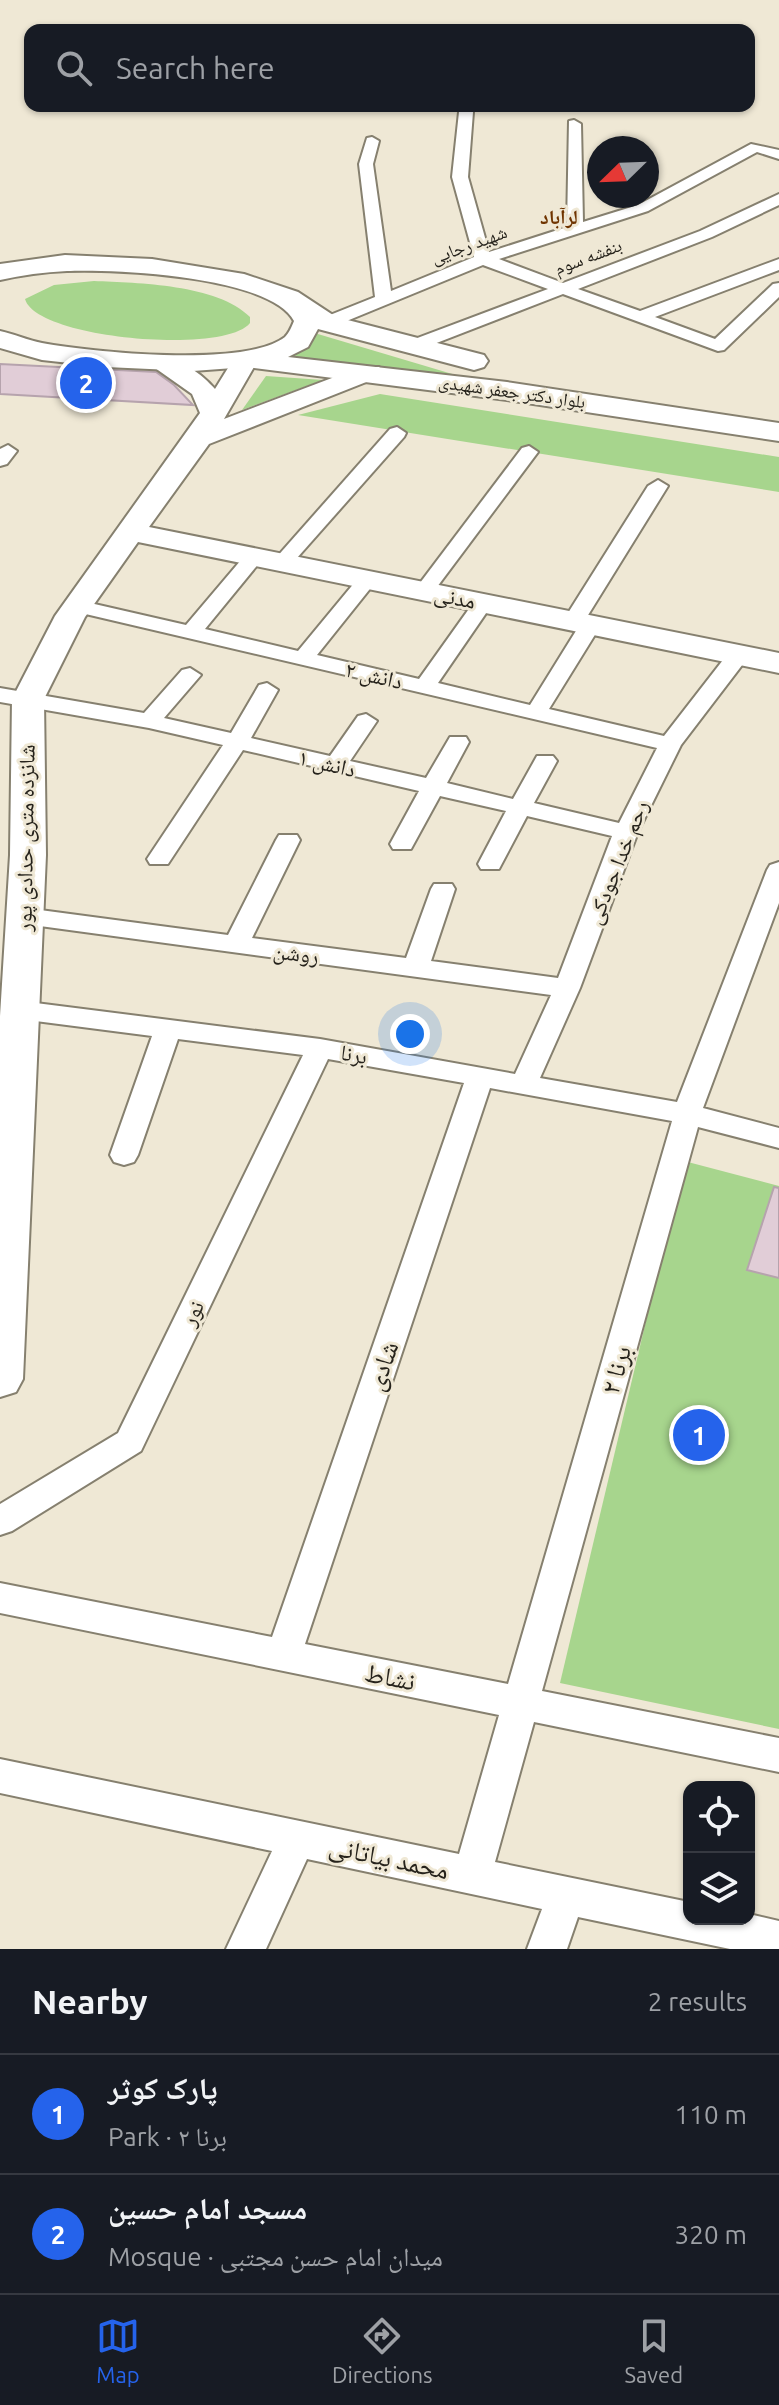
<!DOCTYPE html>
<meta charset="utf-8">
<style>
body{margin:0;font-family:Ubuntu,"Noto Naskh Arabic",sans-serif;background:#20242c;color:#f1f3f6}
.controls{position:absolute;right:24px;bottom:24px;display:grid;overflow:hidden;border-radius:16px;box-shadow:0 2px 6px #0004}
.controls button{width:72px;height:72px;display:grid;place-items:center;padding:0;border:0;border-bottom:2px solid #363941;background:#171b24;color:#f1f3f6;font:40px sans-serif}
.compass{position:absolute;left:587px;top:136px;width:72px;height:72px;border-radius:50%;background:#171b24;box-shadow:0 2px 6px #0004;rotate:247deg}
.you{position:absolute;left:410px;top:1034px;width:28px;height:28px;margin:-20px;border:6px solid #fff;border-radius:50%;background:#1a73e8;box-shadow:0 0 0 12px #1a73e833}
.badge{display:grid;place-items:center;width:52px;height:52px;border-radius:50%;background:#2563eb;color:#fff;font-size:26px;font-weight:700}
.pin{position:absolute;translate:-50% -50%;border:4px solid #fff;box-shadow:0 2px 8px #0006}
.list{margin:0;padding:0;list-style:none}
h2{display:flex;justify-content:space-between;align-items:center;height:104px;margin:0;padding:0 32px;font-size:34px}
h2 small{font-size:26px;font-weight:400;color:#9ea1a6}
.list li{display:grid;grid-template-columns:52px 1fr auto;gap:24px;align-items:center;box-sizing:border-box;height:120px;padding:0 32px;border-top:2px solid #363941}
.list b{display:block;font-size:30px;white-space:nowrap}
.list p{margin:0;font-size:26px;white-space:nowrap;color:#9ea1a6}
.list em{font-size:26px;font-style:normal;color:#9ea1a6}
.icon{flex:none;width:44px;height:44px;fill:none;stroke:currentColor;stroke-width:2;stroke-linecap:round;stroke-linejoin:round}
.map{position:relative;flex:none;width:779px;height:1949px;overflow:hidden}
.search{position:absolute;background:#171b24;box-shadow:0 2px 6px #0004;left:24px;right:24px;top:24px;height:88px;display:flex;align-items:center;gap:20px;box-sizing:border-box;padding:0 28px;border-radius:16px;color:#9ea1a6;font-size:30px}
.sheet{height:344px;background:#171b24}
nav{display:flex;justify-content:space-around;align-items:center;box-sizing:border-box;height:112px;border-top:2px solid #363941;background:#171b24;font-size:22px;color:#9ea1a6}
nav a{display:grid;justify-items:center;gap:4px}
nav .on{color:#2563eb}
.map>svg:first-child{display:block}
.green{fill:#a7d58d}
.building{fill:#e1cdd7;stroke:#b6a3ad;stroke-width:2}
.lines{fill:none;stroke-linecap:round;stroke-linejoin:round}
.street-casing{stroke:#86806f;stroke-width:4}
.secondary-casing{stroke:#86806f;stroke-width:4}
.primary-casing{stroke:#86806f;stroke-width:4}
.street{fill:#fff;fill-rule:evenodd}
.secondary{fill:#fff;fill-rule:evenodd}
.primary{fill:#fff;fill-rule:evenodd}
.labels{text-anchor:middle;stroke-width:6;stroke-linejoin:round;paint-order:stroke}
.far-street-label{font-size:18px;fill:#26231c;stroke:#efe8d5}
.far-neighbourhood-label{font-size:20px;font-weight:bold;fill:#6f3400;stroke:#efe8d5}
.street-label{font-size:22px;fill:#26231c;stroke:#efe8d5}
.near-street-label{font-size:26px;fill:#26231c;stroke:#efe8d5}
</style>
<div class="map">
<svg width="779" height="1949" viewBox="0 0 779 1949">
<rect width="100%" height="100%" fill="#efe8d5"/>
<!-- green -->
<g class="green">
<path d="M94,281C138,283 217,284 250,317V323C225,355 36,339 25,299L54,285Z"/>
<path d="M301,329L496,387L274,355Z"/>
<path d="M266,376L323,380L242,410Z"/>
<path d="M380,394L779,457V492L298,415Z"/>
<path d="M684,1161L779,1186V1729L560,1683Z"/>
</g>
<!-- building -->
<g class="building">
<path d="M0,364L156,372L174,385L193,405L0,394Z"/>
<path d="M774,1187L779,1188V1278L747,1270Z"/>
</g>
<g class="lines">
<defs>
<g id="street">
<path d="M466,108L473,112L468,177L489,252L567,227L569,121L574,120L581,124L583,222L638,205L751,144L779,150V159L757,152L648,211L499,259L563,283L700,231L779,194V205L712,237L578,289L640,311L779,259V270L655,317L715,339L773,284L779,283V297L724,350L718,351L563,294L416,351H404L401,347L404,343L548,289L483,265L332,327H320L317,323L320,319L375,297L359,164L367,138L372,137L379,141L373,164L391,291L474,257L452,177L459,112Z"/>
<path d="M397,427L406,433L404,437L289,567H275L272,563L275,559L390,429Z"/>
<path d="M8,445L17,451L7,464L0,466V449Z"/>
<path d="M529,446L538,452L431,595H417L414,591L417,587L522,448Z"/>
<path d="M658,480L668,486L585,620L597,621L601,625L549,709L664,736L730,651H746L749,656L681,745L638,832L580,988L540,1078L677,1102L767,870L770,865L779,862V903L703,1108L779,1128V1148L698,1127L542,1691L779,1738V1772L534,1722L495,1862L689,1902V1919H749V1914L779,1921V1949H730L578,1917L567,1949H527L542,1909L307,1859L266,1949H226L272,1851L0,1793V1759L459,1854L499,1715L0,1613V1583L272,1637L464,1083L328,1059L141,1451L12,1531L0,1535V1504L118,1433L303,1055L178,1039L138,1155L134,1162L124,1165L114,1162L110,1155L152,1036L20,1019L11,1016L7,1010L11,1004L20,1001L320,1039L515,1074L551,995L25,924L16,922L12,916L16,910L25,908L228,935L276,840L279,835H297L300,840L252,938L406,958L431,889L434,884H452L455,889L431,961L558,978L612,836L527,816L499,869H481L478,864L506,811L440,796L411,849H393L390,844L419,791L243,750L168,864H150L147,859L223,745L149,728L0,702V688L144,713L182,670L190,668L201,675L164,718L231,733L259,685L267,683L278,690L251,738L330,756L358,716L366,714L377,721L350,761L426,778L450,737H466L469,742L447,783L513,799L537,756H553L557,761L534,803L619,823L657,748L77,612L67,606L77,600L186,625L247,553L254,551L264,557L205,629L298,651L360,576L367,574L377,580L317,655L419,679L476,599L483,597L493,603L438,683L530,705L579,626L567,625L563,621L648,486ZM490,1088L672,1121L508,1684L305,1644Z"/>
</g>
<path id="secondary" d="M245,352L254,355L258,360L224,419L361,367H379L383,372L379,377L209,444L149,527L779,653V673L138,542L85,617L44,699L46,855L23,1379L16,1392L0,1397V1016L10,855L12,699L55,616L200,413L192,394L148,363L152,358C173,352 201,373 215,389L236,355Z"/>
<path id="primary" d="M65,255L152,259L244,274L298,292L336,317L484,355L488,361L484,367L474,370L318,329L308,347L288,357L507,382L779,423V441L507,400L247,367L193,371L106,367L42,360L0,348V331C14,334 27,340 42,343C91,352 245,368 285,337C289,333 292,326 294,321C270,276 115,269 67,271C44,272 22,275 0,280V264Z"/>
</defs>
<!-- street casing -->
<use href="#street" class="street-casing"/>
<!-- secondary casing -->
<use href="#secondary" class="secondary-casing"/>
<!-- primary casing -->
<use href="#primary" class="primary-casing"/>
<!-- street -->
<use href="#street" class="street"/>
<!-- secondary -->
<use href="#secondary" class="secondary"/>
<!-- primary -->
<use href="#primary" class="primary"/>
</g>
<g class="labels">
<!-- far-street labels -->
<g class="far-street-label">
<text transform="translate(469 245) rotate(-20)" y="6">شهید رجایی</text>
<text transform="translate(588 257) rotate(-21)" y="6">بنفشه سوم</text>
<text transform="translate(512 392) rotate(8)" y="6">بلوار دکتر جعفر شهیدی</text>
</g>
<!-- far-neighbourhood labels -->
<g class="far-neighbourhood-label">
<text x="559" y="224">لرآباد</text>
</g>
<!-- street labels -->
<g class="street-label">
<text transform="translate(455 597) rotate(11)" y="8">مدنی</text>
<text transform="translate(374 675) rotate(13)" y="8">دانش ۲</text>
<text transform="translate(327 763) rotate(13)" y="8">دانش ۱</text>
<text transform="translate(25 838) rotate(-89)" y="8">شانزده متری حدادی پور</text>
<text transform="translate(617 862) rotate(-68)" y="8">رحم خدا جودکی</text>
<text transform="translate(296 953) rotate(7)" y="8">روشن</text>
<text transform="translate(354 1054) rotate(10)" y="8">برنا</text>
<text transform="translate(192 1313) rotate(-64)" y="8">نور</text>
</g>
<!-- near-street labels -->
<g class="near-street-label">
<text transform="translate(382 1366) rotate(-71)" y="9">شادی</text>
<text transform="translate(616 1370) rotate(-74)" y="9">برنا ۲</text>
<text transform="translate(390 1677) rotate(11)" y="9">نشاط</text>
<text transform="translate(389 1858) rotate(12)" y="9">محمد بیاتانی</text>
</g>
</g>
</svg>
<div class="controls">
<button><svg class="icon" aria-label="locate" viewBox="0 0 24 24"><circle cx="12" cy="12" r="6"/><path d="M12 2v4M12 18v4M2 12h4M18 12h4"/></svg></button>
<button><svg class="icon" aria-label="layers" viewBox="0 0 24 24"><path d="M12 4l9 5-9 5-9-5zM3 14l9 5 9-5"/></svg></button>
</div>
<svg class="compass" viewBox="-18 -18 36 36"><path d="M0-13l5 13h-10z" fill="#e53935"/><path d="M0 13l5-13h-10z" fill="#9ea1a6"/></svg>
<div class="you"></div>
<div class="pin badge" style="left:699px;top:1435px">1</div>
<div class="pin badge" style="left:86px;top:383px">2</div>
<div class="search"><svg class="icon" aria-label="search" viewBox="0 0 24 24"><circle cx="10" cy="10" r="6"/><path d="M15 15l6 6"/></svg>Search here</div>
</div>
<section class="sheet">
<h2>Nearby<small>2 results</small></h2>
<ul class="list">
<li><span class="badge">1</span><div><b>پارک کوثر</b><p>Park · برنا ۲</p></div><em>110 m</em></li>
<li><span class="badge">2</span><div><b>مسجد امام حسین</b><p>Mosque · میدان امام حسن مجتبی</p></div><em>320 m</em></li>
</ul>
</section>
<nav>
<a class="on"><svg class="icon" aria-label="map" viewBox="0 0 24 24"><path d="M3 6l6-2 6 2 6-2v14l-6 2-6-2-6 2zM9 4v14M15 6v14"/></svg>Map</a>
<a><svg class="icon" aria-label="directions" viewBox="0 0 24 24"><path d="M12 3l9 9-9 9-9-9zM9 14v-3h6M13 9l2 2-2 2"/></svg>Directions</a>
<a><svg class="icon" aria-label="saved" viewBox="0 0 24 24"><path d="M7 4h10v16l-5-4-5 4z"/></svg>Saved</a>
</nav>
